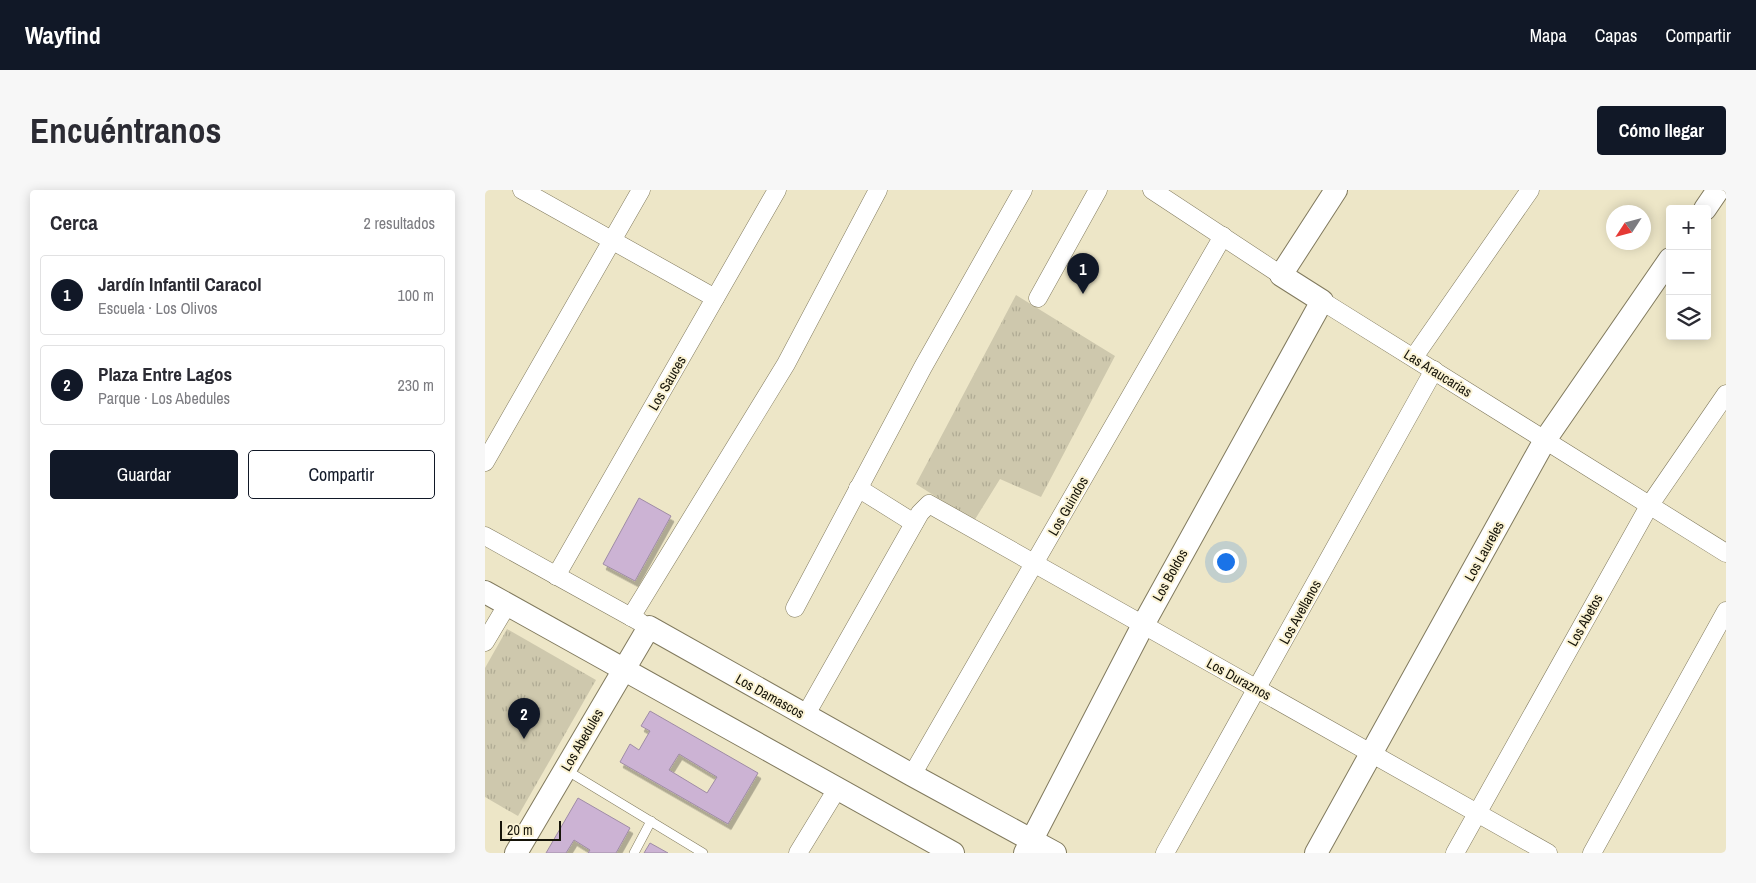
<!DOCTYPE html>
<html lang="es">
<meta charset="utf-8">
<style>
body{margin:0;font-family:"Archivo Narrow",sans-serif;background:#f7f7f7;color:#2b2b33}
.controls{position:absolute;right:15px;top:15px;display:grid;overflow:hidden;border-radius:5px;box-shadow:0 2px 12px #0003}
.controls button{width:45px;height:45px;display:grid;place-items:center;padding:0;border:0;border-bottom:1px solid #e1e1e2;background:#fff;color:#2b2b33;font:25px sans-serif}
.compass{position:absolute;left:1121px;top:15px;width:45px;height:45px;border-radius:50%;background:#fff;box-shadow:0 2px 12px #0003;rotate:234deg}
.scale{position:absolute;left:15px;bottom:12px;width:61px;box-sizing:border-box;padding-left:5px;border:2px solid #161409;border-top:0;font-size:14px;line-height:18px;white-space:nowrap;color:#161409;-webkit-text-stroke:4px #fbf3d4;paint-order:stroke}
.you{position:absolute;left:740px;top:371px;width:18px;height:18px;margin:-12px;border:4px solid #fff;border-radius:50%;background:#1a73e8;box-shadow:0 0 0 8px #1a73e833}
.badge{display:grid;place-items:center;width:32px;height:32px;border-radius:50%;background:#111827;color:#fff;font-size:16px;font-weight:700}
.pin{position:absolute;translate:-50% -41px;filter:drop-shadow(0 1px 2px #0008)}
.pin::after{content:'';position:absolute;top:26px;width:18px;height:15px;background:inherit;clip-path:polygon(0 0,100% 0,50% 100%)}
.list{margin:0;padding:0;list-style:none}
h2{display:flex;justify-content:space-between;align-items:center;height:65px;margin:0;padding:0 20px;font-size:21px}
h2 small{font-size:16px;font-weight:400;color:#7c7c81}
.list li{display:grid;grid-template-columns:32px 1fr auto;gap:15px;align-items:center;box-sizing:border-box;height:80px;margin:0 10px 10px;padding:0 10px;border:1px solid #e1e1e2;border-radius:5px}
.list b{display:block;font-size:19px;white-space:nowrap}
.list p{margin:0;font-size:16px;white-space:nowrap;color:#7c7c81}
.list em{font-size:16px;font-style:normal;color:#7c7c81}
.actions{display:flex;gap:10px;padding:15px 20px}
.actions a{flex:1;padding:11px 0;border:1px solid #111827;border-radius:5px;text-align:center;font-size:18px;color:#111827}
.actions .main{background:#111827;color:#fff}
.icon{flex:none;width:28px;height:28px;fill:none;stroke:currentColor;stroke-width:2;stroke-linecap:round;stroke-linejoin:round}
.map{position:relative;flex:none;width:1241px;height:663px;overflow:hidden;border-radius:5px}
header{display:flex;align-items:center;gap:30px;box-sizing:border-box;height:70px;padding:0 25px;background:#111827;color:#fff}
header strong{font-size:24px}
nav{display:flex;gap:28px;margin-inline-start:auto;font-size:18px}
.intro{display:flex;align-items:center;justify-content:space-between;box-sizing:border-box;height:120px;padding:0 30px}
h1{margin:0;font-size:35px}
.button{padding:12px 22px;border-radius:5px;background:#111827;color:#fff;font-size:18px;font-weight:700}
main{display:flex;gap:30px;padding:0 30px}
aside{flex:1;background:#fff;border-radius:5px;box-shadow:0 2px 12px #0003}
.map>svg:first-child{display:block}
.grass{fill:url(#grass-tufts)}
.building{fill:#ccb3d4;stroke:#9f8ca5;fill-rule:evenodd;filter:url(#shadow)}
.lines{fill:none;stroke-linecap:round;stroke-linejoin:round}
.service-casing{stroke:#817a5e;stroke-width:10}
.minor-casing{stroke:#817a5e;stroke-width:19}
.tertiary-casing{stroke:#817a5e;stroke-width:24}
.service{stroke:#fff;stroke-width:9}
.minor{stroke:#fff;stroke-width:18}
.tertiary{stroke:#fff;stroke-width:22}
.labels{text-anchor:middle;stroke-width:4;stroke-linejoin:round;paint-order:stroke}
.street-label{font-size:14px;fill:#161409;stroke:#fbf3d4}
</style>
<header>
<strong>Wayfind</strong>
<nav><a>Mapa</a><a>Capas</a><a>Compartir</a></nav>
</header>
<div class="intro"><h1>Encuéntranos</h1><a class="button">Cómo llegar</a></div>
<main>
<aside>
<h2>Cerca<small>2 resultados</small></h2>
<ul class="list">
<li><span class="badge">1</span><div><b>Jardín Infantil Caracol</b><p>Escuela · Los Olivos</p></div><em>100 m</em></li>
<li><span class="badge">2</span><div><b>Plaza Entre Lagos</b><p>Parque · Los Abedules</p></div><em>230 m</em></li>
</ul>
<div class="actions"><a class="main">Guardar</a><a>Compartir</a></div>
</aside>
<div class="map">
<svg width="1241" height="663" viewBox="0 0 1241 663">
<defs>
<pattern id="grass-tufts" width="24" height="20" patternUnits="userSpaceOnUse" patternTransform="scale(1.25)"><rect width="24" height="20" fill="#cec8ad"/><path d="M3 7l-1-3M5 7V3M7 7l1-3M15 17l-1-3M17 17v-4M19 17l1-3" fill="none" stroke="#b0ab94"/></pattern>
<filter id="shadow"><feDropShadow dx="3" dy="5.5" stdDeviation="0" flood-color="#0004"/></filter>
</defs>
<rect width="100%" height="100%" fill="#ede6c7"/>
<!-- grass -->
<g class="grass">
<path d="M531,105L630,166L556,307L515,289L489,331L431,294Z"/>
<path d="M22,439L111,490L33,626L0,607V478Z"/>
</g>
<!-- building -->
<g class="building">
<path d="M154,308L186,326L150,391L118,374Z"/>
<path d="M165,521L273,583L243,634L135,572L145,554L154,560L165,541L156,536ZM194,564L232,587L222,603L184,580Z"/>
<path d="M93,608L145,638L131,663H103L105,660L89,650L81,663H61Z"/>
<path d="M165,653L183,663H159Z"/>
</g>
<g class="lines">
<defs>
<g id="service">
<path d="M81,580L218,663"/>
<path d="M149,663L166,631"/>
</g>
<g id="minor">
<path d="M37,0L230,108"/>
<path d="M667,0L796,85"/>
<path d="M553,108L613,0"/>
<path d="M837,111L1241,363"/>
<path d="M929,167L1045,0"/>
<path d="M0,272L156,0"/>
<path d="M373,298L429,333"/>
<path d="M0,346L155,432"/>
<path d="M71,386L292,0"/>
<path d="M310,418L438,177L538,0"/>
<path d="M146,427L301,174L393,0"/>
<path d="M0,452L22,415"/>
<path d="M320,526L435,323L444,314L1063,663"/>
<path d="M427,585L738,46"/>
<path d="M313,663L352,599"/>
<path d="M680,663L949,180"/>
<path d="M970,663L1164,316L1241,204"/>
<path d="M1107,663L1241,421"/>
</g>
<g id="tertiary">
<path d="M1220,19L1233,0"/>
<path d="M0,402L468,663"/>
<path d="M31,663L164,437L427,585L570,663"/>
<path d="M540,663L658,435L837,111L796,85L851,0"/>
<path d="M831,663L1060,250L1185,69"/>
</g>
</defs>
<!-- service casing -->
<use href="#service" class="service-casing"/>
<!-- minor casing -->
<use href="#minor" class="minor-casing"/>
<!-- tertiary casing -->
<use href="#tertiary" class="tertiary-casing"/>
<!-- service -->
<use href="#service" class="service"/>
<!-- minor -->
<use href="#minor" class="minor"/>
<!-- tertiary -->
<use href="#tertiary" class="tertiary"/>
</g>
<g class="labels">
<!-- street labels -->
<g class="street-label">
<text transform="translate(953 183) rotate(32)" y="5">Las Araucarias</text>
<text transform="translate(182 193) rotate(-60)" y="5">Los Sauces</text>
<text transform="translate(583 316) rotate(-60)" y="5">Los Guindos</text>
<text transform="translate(999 361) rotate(-61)" y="5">Los Laureles</text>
<text transform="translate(685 385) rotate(-61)" y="5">Los Boldos</text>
<text transform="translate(815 422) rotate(-61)" y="5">Los Avellanos</text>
<text transform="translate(1100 430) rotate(-61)" y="5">Los Abetos</text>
<text transform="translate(754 489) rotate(29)" y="5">Los Duraznos</text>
<text transform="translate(285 506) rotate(29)" y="5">Los Damascos</text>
<text transform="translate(97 550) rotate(-60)" y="5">Los Abedules</text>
</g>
</g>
</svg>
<div class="controls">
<button>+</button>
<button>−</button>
<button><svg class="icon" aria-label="layers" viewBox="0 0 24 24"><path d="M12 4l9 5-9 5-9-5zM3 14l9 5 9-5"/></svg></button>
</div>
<svg class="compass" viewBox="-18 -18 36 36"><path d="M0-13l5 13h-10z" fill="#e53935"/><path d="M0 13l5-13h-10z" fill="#7c7c81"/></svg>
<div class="scale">20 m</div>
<div class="you"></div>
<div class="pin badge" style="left:598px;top:104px">1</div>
<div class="pin badge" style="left:39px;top:549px">2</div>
</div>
</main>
